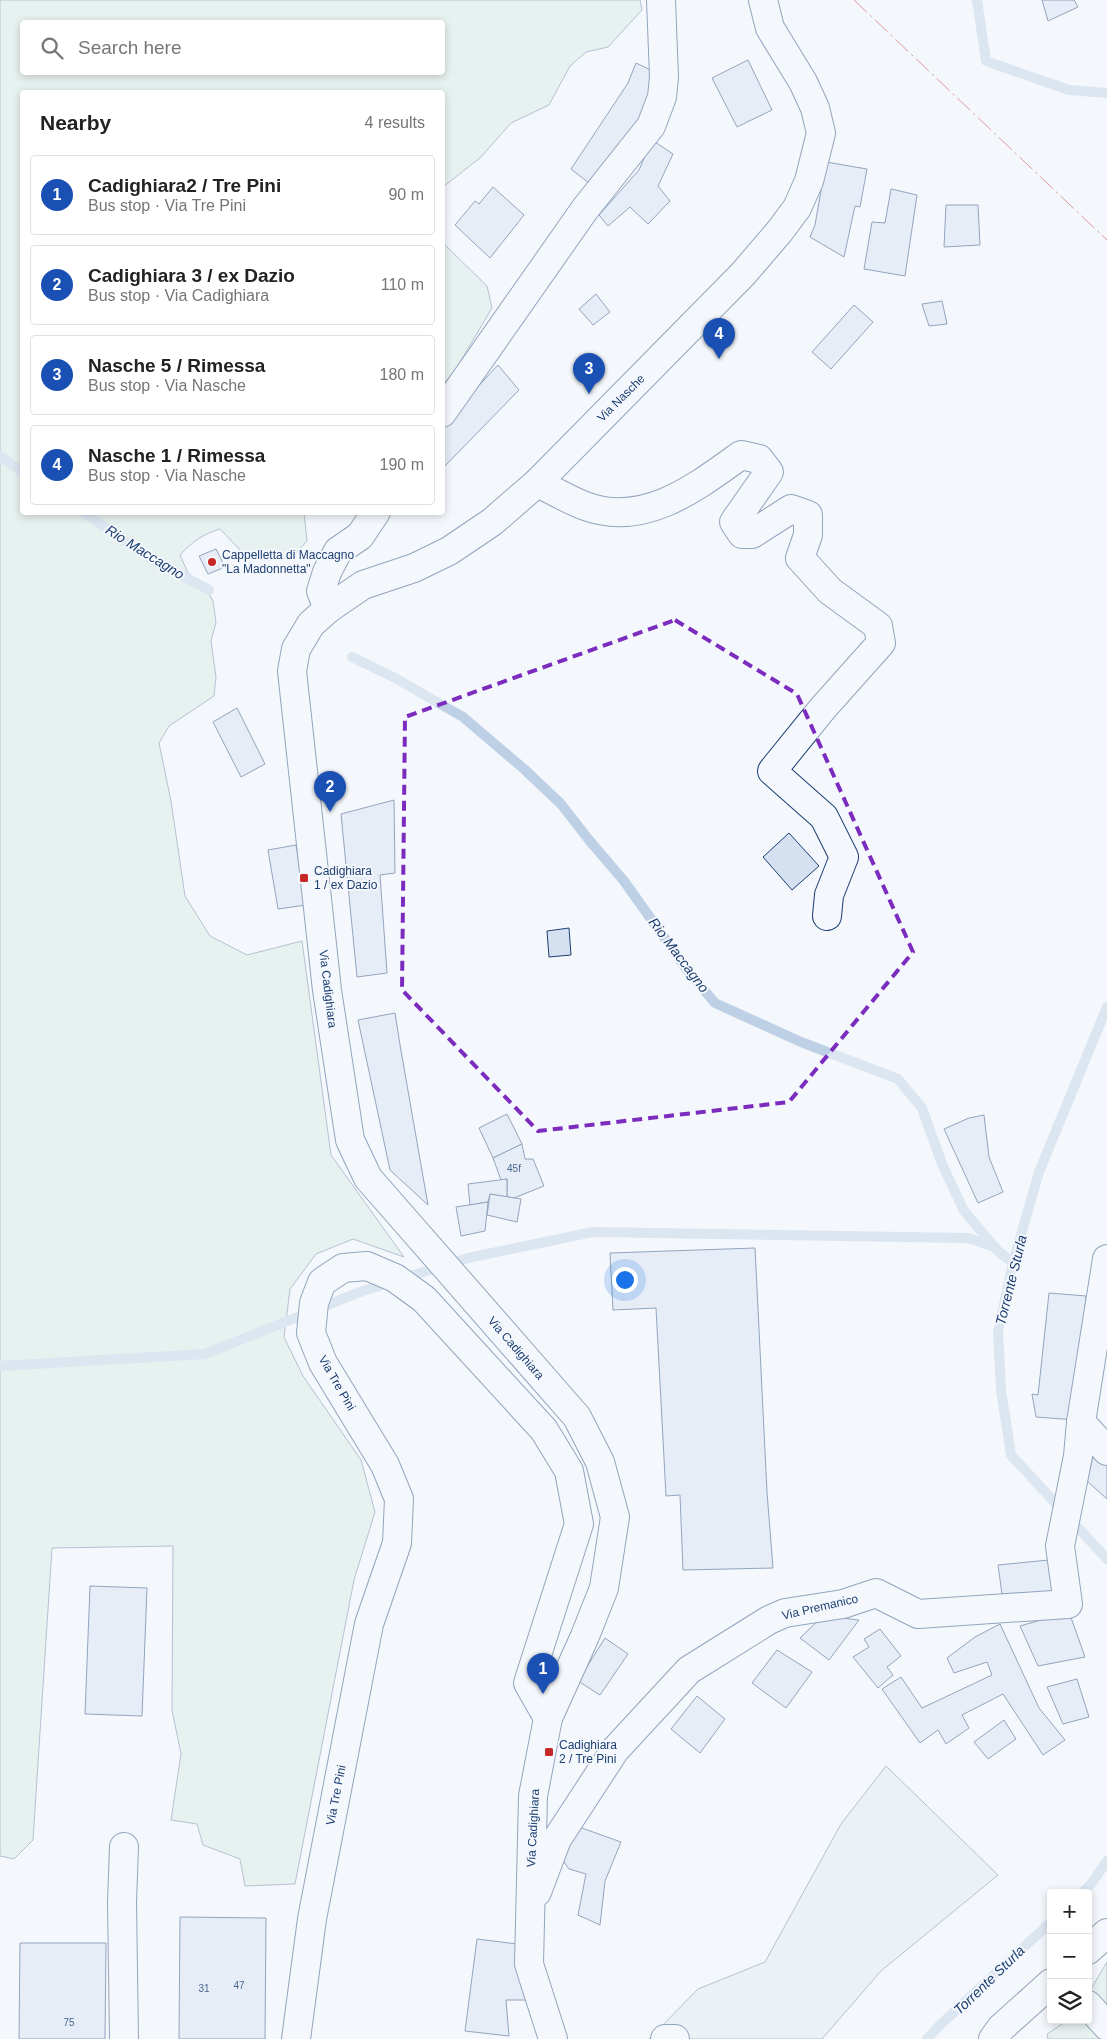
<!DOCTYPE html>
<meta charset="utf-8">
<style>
body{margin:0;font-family:Helvetica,sans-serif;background:#f6f6f6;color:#222}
.controls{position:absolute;right:15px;bottom:15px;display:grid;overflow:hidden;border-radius:5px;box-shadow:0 2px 8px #0003}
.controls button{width:45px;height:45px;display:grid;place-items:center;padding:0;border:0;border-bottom:1px solid #e0e0e0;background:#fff;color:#222;font:25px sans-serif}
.you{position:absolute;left:624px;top:1279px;width:18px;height:18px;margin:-12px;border:4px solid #fff;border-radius:50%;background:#1a73e8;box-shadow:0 0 0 8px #1a73e833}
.badge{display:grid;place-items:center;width:32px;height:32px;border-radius:50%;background:#111827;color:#fff;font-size:16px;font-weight:700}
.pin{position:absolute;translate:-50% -41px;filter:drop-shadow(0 1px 2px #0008)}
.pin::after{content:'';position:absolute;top:26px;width:18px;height:15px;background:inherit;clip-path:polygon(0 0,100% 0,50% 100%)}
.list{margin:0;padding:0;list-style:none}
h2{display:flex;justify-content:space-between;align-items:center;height:65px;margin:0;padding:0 20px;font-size:21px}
h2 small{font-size:16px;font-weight:400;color:#767676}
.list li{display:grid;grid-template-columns:32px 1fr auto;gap:15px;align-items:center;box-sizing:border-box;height:80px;margin:0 10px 10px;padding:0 10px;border:1px solid #e0e0e0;border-radius:5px}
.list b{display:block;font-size:19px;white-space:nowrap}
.list p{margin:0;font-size:16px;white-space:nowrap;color:#767676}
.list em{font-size:16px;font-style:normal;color:#767676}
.icon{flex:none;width:28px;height:28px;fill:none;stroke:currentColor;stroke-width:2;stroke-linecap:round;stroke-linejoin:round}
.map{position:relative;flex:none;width:1107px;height:2039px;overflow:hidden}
.search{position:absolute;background:#fff;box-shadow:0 2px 8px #0003;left:20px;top:20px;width:425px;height:55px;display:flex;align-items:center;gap:12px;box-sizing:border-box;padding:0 18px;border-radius:5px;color:#767676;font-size:19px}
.panel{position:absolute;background:#fff;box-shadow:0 2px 8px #0003;left:20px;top:90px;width:425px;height:425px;border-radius:5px}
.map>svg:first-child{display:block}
.green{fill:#d7e8df;stroke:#687fa3;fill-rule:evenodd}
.parking{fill:#e3e8f0;stroke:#687fa3}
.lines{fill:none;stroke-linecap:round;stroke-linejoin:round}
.stream{stroke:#bed0e5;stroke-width:10}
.building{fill:#d5e0f0;stroke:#1d3f73}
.minor-casing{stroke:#1d3f73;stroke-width:30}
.minor{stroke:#f4f7fb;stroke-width:28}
.power{stroke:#c62828;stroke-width:1;stroke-dasharray:18 4 2.5 4;stroke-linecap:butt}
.marked{fill:none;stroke:#7b2cbf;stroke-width:4;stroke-dasharray:10 6;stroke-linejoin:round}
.poi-dot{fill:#c62828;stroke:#f4f7fb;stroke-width:2}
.labels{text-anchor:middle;stroke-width:4;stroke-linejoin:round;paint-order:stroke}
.number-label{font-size:10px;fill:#4b6792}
.street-label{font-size:12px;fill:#1d3f73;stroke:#f4f7fb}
.poi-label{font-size:12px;fill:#1d3f73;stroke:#f4f7fb;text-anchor:start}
.water-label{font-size:14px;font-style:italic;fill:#1d3f73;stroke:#f4f7fb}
</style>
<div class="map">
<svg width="1107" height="2039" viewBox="0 0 1107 2039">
<rect width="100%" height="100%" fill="#f4f7fb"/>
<!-- green -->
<g class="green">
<path d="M0,0H640L642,10L608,47L586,52L570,66L549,105L511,123L481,157L443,187L442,92H22V512L304,513L307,541L295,554L279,560H261L244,554L220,529C203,534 192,542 180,555L188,573L204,585L213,601L216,622L211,641L216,677L214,696L169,726L159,743L171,801L185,896L210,936L247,955L302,941L331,1155L404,1257L353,1239L316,1254L290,1289L284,1337L303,1376L361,1460L375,1512L354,1580L295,1884L245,1886L240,1859L203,1845L197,1824L171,1820L181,1754L172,1710L173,1546L52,1548L33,1840L14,1859L0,1856ZM442,22V72H22V22Z"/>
<path d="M443,243L487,286L492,308L456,369L443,385Z"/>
<path d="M1107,1962V2039H1048L1047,2034L1068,2020H1088V1994Z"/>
</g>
<!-- parking -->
<path class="parking" d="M886,1766L998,1875L881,1971L822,2039H649L698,1989L765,1962L841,1824Z"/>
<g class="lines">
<!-- stream -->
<g class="stream">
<path d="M977,0L986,61L1069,90L1107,93"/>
<path d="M0,456L22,472"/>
<path d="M83,512L148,557L209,590"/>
<path d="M352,657L395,678L463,717L524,769L561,804L589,840L624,881L688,971L715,1003L801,1042L898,1079L922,1108L942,1164L964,1211L997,1250L1013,1263"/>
<path d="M1107,1007L1039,1172L1013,1263L998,1332L1001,1390L1011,1455L1107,1559"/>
<path d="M0,1366L205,1354L360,1292L468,1258L593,1232L968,1238L995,1247"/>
<path d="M1082,1893L1091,1884L1107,1861"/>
<path d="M927,2039L940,2025L1051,1922"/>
</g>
</g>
<!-- building -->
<g class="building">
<path d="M1042,0H1074L1078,7L1048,21Z"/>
<path d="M748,60L772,110L737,127L712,78Z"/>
<path d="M636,63L657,73L630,145L594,187L571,169L628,83Z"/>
<path d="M652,140L673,154L658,186L670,201L648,224L630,207L608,226L599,215L639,170Z"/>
<path d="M826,162L867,169L860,207L855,206L844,257L810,237L815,225Z"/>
<path d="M493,187L524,215L490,258L455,225L475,201L479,204Z"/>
<path d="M891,189L917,195L905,276L864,269L872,222L885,223Z"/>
<path d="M946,205H978L980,245L944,247Z"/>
<path d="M596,294L610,312L593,325L579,309Z"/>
<path d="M942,301L947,324L929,326L922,304Z"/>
<path d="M854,305L873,322L831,369L812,352Z"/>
<path d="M498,365L519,390L442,469V425Z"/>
<path d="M216,549L225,567L208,574L199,556Z"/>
<path d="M237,708L265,764L241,777L213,722Z"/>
<path d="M394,800L395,873L380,875L387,973L357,977L341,814Z"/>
<path d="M789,833L819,866L792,890L763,857Z"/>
<path d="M296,845L306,905L278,909L268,850Z"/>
<path d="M569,928L571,955L549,957L547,931Z"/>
<path d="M395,1013L400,1045L428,1205L390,1170L358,1020Z"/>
<path d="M507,1114L522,1144L493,1158L479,1128Z"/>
<path d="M984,1115L989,1157L1003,1192L978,1203L944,1129L969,1118Z"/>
<path d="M522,1144L525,1159H533L544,1186L514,1198L507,1197V1179L501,1180L493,1158Z"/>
<path d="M507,1179V1197L490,1194L488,1202L470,1205L468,1184Z"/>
<path d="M490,1194L521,1199L517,1222L487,1215Z"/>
<path d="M488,1202L485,1231L461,1236L456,1207Z"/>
<path d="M755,1248L767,1492L773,1568L683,1570L680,1495L666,1496L656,1308L613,1310L610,1253Z"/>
<path d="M1049,1293L1086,1296L1076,1420L1036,1417L1032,1394L1038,1395Z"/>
<path d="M1095,1448L1107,1459V1499L1087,1481Z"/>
<path d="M1059,1559L1062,1591L1002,1594L998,1565Z"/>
<path d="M90,1586L147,1588L142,1716L85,1714Z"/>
<path d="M1069,1612L1085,1657L1038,1666L1020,1626Z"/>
<path d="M823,1616L859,1620L829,1660L800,1638Z"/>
<path d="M1000,1624L1039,1708L1065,1740L1043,1755L1003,1694L962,1715L969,1728L946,1744L938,1730L920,1743L882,1689L901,1677L922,1708L992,1675L987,1662L954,1673L947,1658L975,1637Z"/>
<path d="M880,1629L901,1656L887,1667L893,1675L878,1688L853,1657L869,1647L864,1639Z"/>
<path d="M605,1638L628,1654L600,1695L578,1681Z"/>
<path d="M777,1650L812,1672L786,1708L752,1683Z"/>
<path d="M1077,1679L1089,1717L1063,1724L1047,1687Z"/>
<path d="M697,1696L725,1719L700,1753L671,1729Z"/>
<path d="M1004,1720L1016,1739L988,1759L974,1742Z"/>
<path d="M579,1827L621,1842L605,1881L600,1925L578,1915L586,1874L569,1869L557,1852Z"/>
<path d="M180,1917L266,1918L265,2039H179Z"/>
<path d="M477,1939L525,1945L531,2000H506L509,2036L465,2031Z"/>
<path d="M20,1943H106L105,2039H19Z"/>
</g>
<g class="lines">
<defs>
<g id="minor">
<path d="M442,413L585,209L651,126L662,97L664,77L661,0"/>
<path d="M537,483C553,490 569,500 585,506C644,528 695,488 741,455L759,459L769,472L734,522L742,534H752L791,509L808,515V535L800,558L830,591L878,626L881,643L823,708L772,771L824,817L844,857L829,895L827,916"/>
<path d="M328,609L321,591L327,572L338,551L360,536L376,512"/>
<path d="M1107,1259L1081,1422L1107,1451"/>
<path d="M124,1847L122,1902L124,2039"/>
<path d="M537,1892L557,1839L615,1750L689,1670L769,1620L785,1613L843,1604L876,1593L918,1614L1068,1604L1060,1546L1078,1456L1081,1422"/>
<path d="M1088,1950L1107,1933"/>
<path d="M1088,2005L1107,2026"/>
<path d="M296,2039L312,1919L369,1624L397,1543L399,1499L385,1465L323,1363L311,1333L314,1303L322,1282L343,1268L367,1266L395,1278L424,1299L544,1430L569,1471L579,1524L528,1683L548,1718"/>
<path d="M553,2039L529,1964L533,1796L548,1718L585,1636L604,1588L615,1517L600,1462L577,1417L368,1178L350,1140L327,990L292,671L296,649L311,624L328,609L363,585L414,568L449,551L492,522L537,483L743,274L779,232L797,208L809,181L821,133L815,108L803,82L770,28L763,0"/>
<path d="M665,2039H675"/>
<path d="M993,2039L1001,2028L1051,1983"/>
</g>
</defs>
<!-- minor casing -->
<use href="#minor" class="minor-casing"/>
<!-- minor -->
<use href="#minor" class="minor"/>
<!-- power -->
<path class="power" d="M854,0L1107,240"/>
</g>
<!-- marked area -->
<path d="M0 0H1107V2039H0ZM675,620L797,694L913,952L789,1102L538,1131L402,990L405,717Z" fill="#f4f7fb" fill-opacity=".55" fill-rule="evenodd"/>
<path class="marked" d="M675,620L797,694L913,952L789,1102L538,1131L402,990L405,717Z"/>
<!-- markers -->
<g class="poi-dot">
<circle cx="212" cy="562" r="5"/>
<rect x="299" y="873" width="10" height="10" rx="2.5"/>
<rect x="544" y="1747" width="10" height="10" rx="2.5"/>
</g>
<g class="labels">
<!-- number labels -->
<g class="number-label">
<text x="514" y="1172">45f</text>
<text x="239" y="1989">47</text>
<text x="204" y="1992">31</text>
<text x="69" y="2026">75</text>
</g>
<!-- street labels -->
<g class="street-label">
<text transform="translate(621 398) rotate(-45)" y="4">Via Nasche</text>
<text transform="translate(328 989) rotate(83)" y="4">Via Cadighiara</text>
<text transform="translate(516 1348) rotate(49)" y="4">Via Cadighiara</text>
<text transform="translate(337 1383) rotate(60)" y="4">Via Tre Pini</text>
<text transform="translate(820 1607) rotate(-13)" y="4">Via Premanico</text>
<text transform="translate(336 1795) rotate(-79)" y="4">Via Tre Pini</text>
<text transform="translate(533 1828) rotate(-87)" y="4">Via Cadighiara</text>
</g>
<!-- poi labels -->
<g class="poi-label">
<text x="222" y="559">Cappelletta di Maccagno<tspan x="222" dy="14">"La Madonnetta"</tspan></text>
<text x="314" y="875">Cadighiara<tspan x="314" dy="14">1 / ex Dazio</tspan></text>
<text x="559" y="1749">Cadighiara<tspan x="559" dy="14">2 / Tre Pini</tspan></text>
</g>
<!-- water labels -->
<g class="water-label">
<text transform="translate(145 552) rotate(32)" y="5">Rio Maccagno</text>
<text transform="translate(679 955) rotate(53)" y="5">Rio Maccagno</text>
<text transform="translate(1011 1280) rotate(-76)" y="5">Torrente Sturla</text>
<text transform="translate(989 1980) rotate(-44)" y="5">Torrente Sturla</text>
</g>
</g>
</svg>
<div class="controls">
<button>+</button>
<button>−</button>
<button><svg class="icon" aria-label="layers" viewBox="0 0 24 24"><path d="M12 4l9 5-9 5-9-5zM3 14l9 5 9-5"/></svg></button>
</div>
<div class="you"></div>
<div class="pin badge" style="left:543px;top:1694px;background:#1a4fb4">1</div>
<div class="pin badge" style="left:330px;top:812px;background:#1a4fb4">2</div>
<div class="pin badge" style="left:589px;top:394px;background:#1a4fb4">3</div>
<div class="pin badge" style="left:719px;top:359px;background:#1a4fb4">4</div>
<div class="search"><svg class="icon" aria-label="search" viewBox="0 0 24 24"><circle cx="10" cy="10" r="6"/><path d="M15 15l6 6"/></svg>Search here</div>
<section class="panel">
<h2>Nearby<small>4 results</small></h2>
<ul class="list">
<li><span class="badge" style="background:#1a4fb4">1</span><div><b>Cadighiara2 / Tre Pini</b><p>Bus stop · Via Tre Pini</p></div><em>90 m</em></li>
<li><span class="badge" style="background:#1a4fb4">2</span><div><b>Cadighiara 3 / ex Dazio</b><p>Bus stop · Via Cadighiara</p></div><em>110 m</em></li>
<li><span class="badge" style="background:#1a4fb4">3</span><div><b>Nasche 5 / Rimessa</b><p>Bus stop · Via Nasche</p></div><em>180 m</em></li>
<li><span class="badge" style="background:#1a4fb4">4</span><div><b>Nasche 1 / Rimessa</b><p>Bus stop · Via Nasche</p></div><em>190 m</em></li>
</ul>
</section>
</div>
